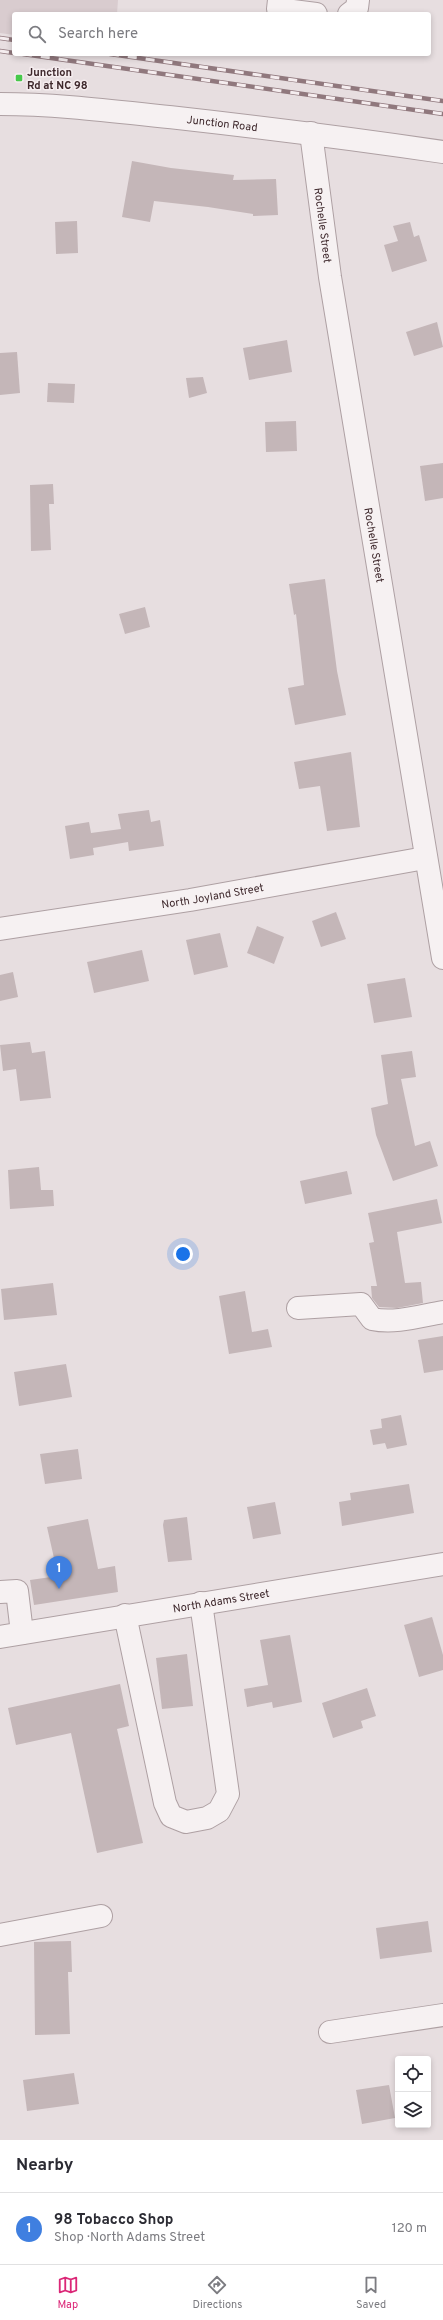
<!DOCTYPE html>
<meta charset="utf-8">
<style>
body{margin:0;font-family:Overpass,sans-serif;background:#f2f2f3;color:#2b2b33}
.controls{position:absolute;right:12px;bottom:12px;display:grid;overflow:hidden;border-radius:4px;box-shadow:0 2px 6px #0003}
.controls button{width:36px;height:36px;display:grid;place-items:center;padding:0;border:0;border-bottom:1px solid #e1e1e2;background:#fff;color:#2b2b33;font:20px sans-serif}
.you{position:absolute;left:183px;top:1254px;width:14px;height:14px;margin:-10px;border:3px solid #fff;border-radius:50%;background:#1a73e8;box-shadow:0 0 0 6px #1a73e833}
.badge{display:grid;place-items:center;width:26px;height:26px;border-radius:50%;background:#db2777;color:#fff;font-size:13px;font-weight:700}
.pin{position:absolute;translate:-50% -33px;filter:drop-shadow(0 1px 2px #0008)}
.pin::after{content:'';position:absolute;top:21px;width:14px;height:12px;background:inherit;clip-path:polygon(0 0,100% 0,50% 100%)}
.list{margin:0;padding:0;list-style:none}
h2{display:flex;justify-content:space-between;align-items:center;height:52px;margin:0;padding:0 16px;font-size:17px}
h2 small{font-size:13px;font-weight:400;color:#7c7c81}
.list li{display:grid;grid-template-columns:26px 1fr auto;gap:12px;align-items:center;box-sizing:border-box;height:72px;padding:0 16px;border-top:1px solid #e1e1e2}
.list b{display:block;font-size:15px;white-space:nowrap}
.list p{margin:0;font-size:13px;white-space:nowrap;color:#7c7c81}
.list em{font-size:13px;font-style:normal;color:#7c7c81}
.icon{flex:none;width:22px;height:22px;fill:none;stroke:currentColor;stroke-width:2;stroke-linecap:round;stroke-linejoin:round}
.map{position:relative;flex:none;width:443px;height:2140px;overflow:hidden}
.search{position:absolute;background:#fff;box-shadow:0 2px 6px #0003;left:12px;right:12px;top:12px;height:44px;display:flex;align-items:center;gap:10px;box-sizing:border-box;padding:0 14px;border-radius:4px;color:#7c7c81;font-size:15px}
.sheet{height:124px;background:#fff}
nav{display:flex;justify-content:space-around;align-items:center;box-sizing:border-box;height:56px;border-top:1px solid #e1e1e2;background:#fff;font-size:11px;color:#7c7c81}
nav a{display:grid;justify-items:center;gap:2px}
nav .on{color:#db2777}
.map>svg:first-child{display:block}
.built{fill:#d9cccf}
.building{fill:#c4b6b8}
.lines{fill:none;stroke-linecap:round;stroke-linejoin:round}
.minor-casing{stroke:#aea0a3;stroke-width:24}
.minor{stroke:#f6f1f2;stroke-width:22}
.rail-casing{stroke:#90787d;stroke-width:4.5}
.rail{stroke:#f5edef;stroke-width:3;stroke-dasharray:9;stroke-linecap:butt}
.poi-dot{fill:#46c94a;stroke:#f5edef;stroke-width:1.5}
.labels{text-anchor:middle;stroke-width:3;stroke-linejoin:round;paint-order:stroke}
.poi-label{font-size:11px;font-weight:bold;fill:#3e282c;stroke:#f5edef;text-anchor:start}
.street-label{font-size:11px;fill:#3e282c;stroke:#f5edef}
</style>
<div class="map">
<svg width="443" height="2140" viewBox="0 0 443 2140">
<rect width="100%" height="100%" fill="#e7dee0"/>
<!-- built -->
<path class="built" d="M0,0H118L117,14H14V35L0,33Z"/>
<!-- building -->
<g class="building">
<path d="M132,161L171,168L234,175L233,180L276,179L278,215L253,216V214L208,207L154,201L150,222L122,217Z"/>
<path d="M77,221L78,253L56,254L55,222Z"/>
<path d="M410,222L414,237L419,235L427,261L392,272L384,245L398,241L393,226Z"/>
<path d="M437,322L443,347L414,356L406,332Z"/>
<path d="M287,340L292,372L249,380L243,348Z"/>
<path d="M17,352L20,393L0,395V353Z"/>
<path d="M203,377L207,393L189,398L186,378Z"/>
<path d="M48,383L75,384L74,403L47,402Z"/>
<path d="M296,421L297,451L266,452L265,422Z"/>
<path d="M443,463V498L425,501L420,466Z"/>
<path d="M53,484L54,504H49L51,550L31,551L30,485Z"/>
<path d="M325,579L337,671L346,715L295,725L288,688L304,685L296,614L294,615L289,584Z"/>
<path d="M145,607L150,627L125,634L119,614Z"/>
<path d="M351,752L360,827L327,831L320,786L299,789L294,762Z"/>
<path d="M149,810L151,822L160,820L164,846L129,851L128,842L93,848L94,855L70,859L65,826L89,822L91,833L121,829L118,814Z"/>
<path d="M336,912L346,939L321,947L312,921Z"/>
<path d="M257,926L284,937L274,964L247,953Z"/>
<path d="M220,933L228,967L194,975L186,940Z"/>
<path d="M142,950L149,981L94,993L87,962Z"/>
<path d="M13,972L18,997L0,1001V975Z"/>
<path d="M405,978L412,1017L374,1023L367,984Z"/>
<path d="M30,1042L32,1053L45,1051L51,1098L20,1101L16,1069L3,1071L0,1045Z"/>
<path d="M412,1051L416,1077L401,1079L415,1146L430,1141L438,1166L393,1181L376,1135L371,1108L388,1104L381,1055Z"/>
<path d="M39,1167L41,1190H53L54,1206L10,1209L8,1170Z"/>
<path d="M347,1171L352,1194L305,1204L300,1181Z"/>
<path d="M437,1199L442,1223L397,1232L405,1283L421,1282L423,1303L397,1308L379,1307L372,1298L371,1286H377L369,1243L374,1242L368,1213Z"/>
<path d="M53,1283L57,1315L4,1320L1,1289Z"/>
<path d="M245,1291L252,1332L268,1329L272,1347L229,1354L219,1296Z"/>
<path d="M443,1336V1370L424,1373L418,1340Z"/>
<path d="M66,1364L72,1397L19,1406L14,1372Z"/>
<path d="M401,1415L407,1445L387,1449L385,1443L373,1445L370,1430L382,1428L381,1419Z"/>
<path d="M78,1449L82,1479L45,1484L40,1454Z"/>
<path d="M409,1484L414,1513L342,1526L339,1502L351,1500L350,1493Z"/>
<path d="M275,1502L281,1534L253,1539L247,1507Z"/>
<path d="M187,1517L192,1560L168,1562L163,1525L164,1520Z"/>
<path d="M88,1519L98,1569L115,1566L118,1592L34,1605L30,1580L58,1576L47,1527Z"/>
<path d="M432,1617L443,1655V1670L419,1677L404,1625Z"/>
<path d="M290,1635L302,1702L273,1708L272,1702L247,1707L244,1689L268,1685L260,1640Z"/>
<path d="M187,1654L193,1706L162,1709L156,1658Z"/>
<path d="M120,1684L129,1726L117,1729L143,1843L97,1853L71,1733L16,1745L8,1708Z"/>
<path d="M367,1688L376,1716L361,1721L363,1728L333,1738L322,1703Z"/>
<path d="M428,1921L432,1952L380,1959L376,1928Z"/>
<path d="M71,1941L72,1972H68L70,2034L35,2035L34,1942Z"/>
<path d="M74,2073L79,2104L27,2111L23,2080Z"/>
<path d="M389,2085L395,2118L362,2124L356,2090Z"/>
</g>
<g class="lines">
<defs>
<g id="minor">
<path d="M279,0L278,9L316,14"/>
<path d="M349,14L357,8L358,0"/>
<path id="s1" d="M0,104C60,104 119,112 178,118C267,128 355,139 443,152"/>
<path id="s2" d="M311,133L330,277L443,958"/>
<path id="s3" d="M0,929L190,900L425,858"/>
<path d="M298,1308L361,1304L372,1319C395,1324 420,1316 443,1312"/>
<path d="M0,1592L17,1591L22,1633"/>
<path d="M125,1615L165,1803L171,1816L186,1822L207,1818L219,1811L228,1794L201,1603"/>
<path id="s4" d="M0,1637L443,1564"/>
<path d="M0,1935L101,1916"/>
<path d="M330,2032L443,2015"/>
</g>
</defs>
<!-- minor casing -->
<use href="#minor" class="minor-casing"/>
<!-- minor -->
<use href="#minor" class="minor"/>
<defs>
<g id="rail">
<path d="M0,38L14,40"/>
<path d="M0,51L14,53"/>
<path d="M23,54L443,114"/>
<path d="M110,54L443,101"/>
</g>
</defs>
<!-- rail casing -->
<use href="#rail" class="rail-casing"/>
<!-- rail -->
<use href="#rail" class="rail"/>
</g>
<!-- markers -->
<rect class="poi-dot" x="15" y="74" width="8" height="8" rx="2"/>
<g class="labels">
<!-- poi labels -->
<g class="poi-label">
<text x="27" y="76">Junction<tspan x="27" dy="13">Rd at NC 98</tspan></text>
</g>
<!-- street labels -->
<g class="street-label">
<text dy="4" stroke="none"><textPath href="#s1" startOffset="223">Junction Road</textPath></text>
<text dy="4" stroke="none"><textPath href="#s2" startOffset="93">Rochelle Street</textPath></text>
<text dy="4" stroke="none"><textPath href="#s2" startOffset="417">Rochelle Street</textPath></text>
<text dy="4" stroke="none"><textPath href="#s3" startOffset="215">North Joyland Street</textPath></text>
<text dy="4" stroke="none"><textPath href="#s4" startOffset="224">North Adams Street</textPath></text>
</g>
</g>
</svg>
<div class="controls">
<button><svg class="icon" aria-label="locate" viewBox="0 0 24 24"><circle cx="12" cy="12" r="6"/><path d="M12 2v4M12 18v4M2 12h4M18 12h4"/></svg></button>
<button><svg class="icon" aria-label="layers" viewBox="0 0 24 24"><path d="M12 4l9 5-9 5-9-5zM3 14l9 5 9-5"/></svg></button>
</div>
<div class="you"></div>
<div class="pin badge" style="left:59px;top:1589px;background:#3f7fe0">1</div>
<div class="search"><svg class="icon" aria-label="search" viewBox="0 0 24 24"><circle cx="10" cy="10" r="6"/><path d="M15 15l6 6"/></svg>Search here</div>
</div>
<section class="sheet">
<h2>Nearby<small></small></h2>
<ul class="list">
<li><span class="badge" style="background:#3f7fe0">1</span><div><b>98 Tobacco Shop</b><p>Shop · North Adams Street</p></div><em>120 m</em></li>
</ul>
</section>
<nav>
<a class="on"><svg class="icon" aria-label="map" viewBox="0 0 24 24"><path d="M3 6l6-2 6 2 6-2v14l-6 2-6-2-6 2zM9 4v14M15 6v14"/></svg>Map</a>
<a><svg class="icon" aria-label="directions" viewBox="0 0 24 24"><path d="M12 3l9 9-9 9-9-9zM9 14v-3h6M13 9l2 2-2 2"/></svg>Directions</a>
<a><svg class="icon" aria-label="saved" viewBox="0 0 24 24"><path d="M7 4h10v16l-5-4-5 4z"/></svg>Saved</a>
</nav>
